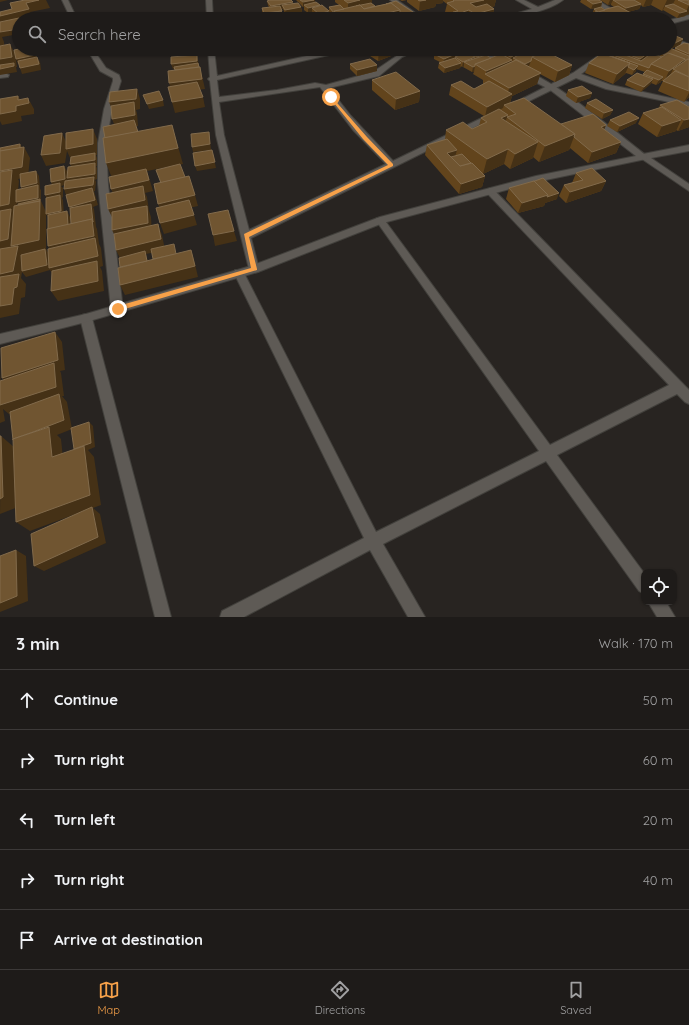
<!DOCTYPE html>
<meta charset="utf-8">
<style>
body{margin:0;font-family:Quicksand,sans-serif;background:#262422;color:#f1f3f6}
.controls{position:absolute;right:12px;bottom:12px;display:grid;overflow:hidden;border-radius:8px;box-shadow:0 1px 3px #0004}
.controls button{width:36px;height:36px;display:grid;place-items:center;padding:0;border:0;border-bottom:1px solid #3c3938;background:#1e1b19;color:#f1f3f6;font:20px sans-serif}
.stop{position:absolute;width:12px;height:12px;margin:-9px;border:3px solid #f7a149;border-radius:50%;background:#fff}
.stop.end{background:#f7a149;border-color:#fff;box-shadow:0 1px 4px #0008}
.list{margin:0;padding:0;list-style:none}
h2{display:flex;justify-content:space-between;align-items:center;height:52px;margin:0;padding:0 16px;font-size:17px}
h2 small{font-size:13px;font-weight:400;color:#a1a1a2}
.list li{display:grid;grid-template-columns:26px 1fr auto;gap:12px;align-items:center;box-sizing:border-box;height:60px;padding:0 16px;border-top:1px solid #3c3938}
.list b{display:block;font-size:15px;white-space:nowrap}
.list em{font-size:13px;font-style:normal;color:#a1a1a2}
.icon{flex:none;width:22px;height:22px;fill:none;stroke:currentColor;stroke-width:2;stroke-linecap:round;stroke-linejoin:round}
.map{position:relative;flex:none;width:689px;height:617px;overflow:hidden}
.search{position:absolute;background:#1e1b19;box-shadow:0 1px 3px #0004;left:12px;right:12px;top:12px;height:44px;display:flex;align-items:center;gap:10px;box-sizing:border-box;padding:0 14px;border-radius:22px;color:#a1a1a2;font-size:15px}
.sheet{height:352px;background:#1e1b19}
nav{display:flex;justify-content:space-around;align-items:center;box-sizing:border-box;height:56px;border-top:1px solid #3c3938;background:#1e1b19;font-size:11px;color:#a1a1a2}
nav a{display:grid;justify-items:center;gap:2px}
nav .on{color:#f7a149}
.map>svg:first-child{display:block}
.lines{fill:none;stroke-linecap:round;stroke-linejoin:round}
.minor-casing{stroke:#42403c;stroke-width:2}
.tertiary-casing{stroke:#42403c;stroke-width:2}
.minor{fill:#5e5a55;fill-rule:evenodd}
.tertiary{fill:#5e5a55;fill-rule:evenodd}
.wall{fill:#62441c}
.shaded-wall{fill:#453116;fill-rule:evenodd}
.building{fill:#705531;stroke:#816a4b}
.route{fill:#f7a149}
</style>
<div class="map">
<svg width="689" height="617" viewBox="0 0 689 617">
<rect width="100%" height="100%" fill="#282421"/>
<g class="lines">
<defs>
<g id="minor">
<path d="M62,0H68L77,19H71Z"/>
<path d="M206,0H212L213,19H207Z"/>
<path d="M516,0H524L538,7L555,0H563C549,11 514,19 496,19L532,9Z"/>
<path d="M590,0H597L629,19H621Z"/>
<path d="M689,15V19L670,24V20Z"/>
<path d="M670,37L689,44V48L670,41Z"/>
<path d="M87,49H93L106,68L119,75L121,81L112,109L106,143L108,184L123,309L121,312L117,313L113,312L111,309L98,184V143L104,109L113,81V78L100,71Z"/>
<path d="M208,49H214L217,76L329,51L332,53L329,55L217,80L219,97L277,90L315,83L326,85L373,72L398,55L410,49H419L402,57L379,76L329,88L351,116L393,161L490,114H496L497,116L251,238L259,269L258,272H250L249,269L216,135L210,81L208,79L210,77ZM320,87L353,130L386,164L249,230L224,135L219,102Z"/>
<path d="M608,49H615L581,74L611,85L689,102V106L606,89L576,78L517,107H514L510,105L573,73Z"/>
<path d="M5,73L9,75L8,77L0,78V74Z"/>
<path d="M689,145V151L651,158L689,184V191L639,157L643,154Z"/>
<path d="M490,188L493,189L689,390V404L685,402L677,394L557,455L644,573V594L639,591L546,461L383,544L425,617H408L370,550L244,617H220L222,611L364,538L234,273L235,270H243L244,273L376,532L539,451L377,222L375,220L377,218H383L550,445L669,385L487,193L485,191Z"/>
<path d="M86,314L90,315L92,318L171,617H155L80,318L82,315Z"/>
<path d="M648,602H666L675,617H657Z"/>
</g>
<g id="tertiary">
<path d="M390,0H397L424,19H417Z"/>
<path d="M474,49H482L509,63L507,64H503Z"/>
<path d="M523,72C542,69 627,141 646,155L647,157L646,159L536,182L383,223L258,272L86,322L0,344V334L86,314L251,266L380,217L536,176L636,156L549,89L523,76Z"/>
</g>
</defs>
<!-- minor casing -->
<use href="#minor" class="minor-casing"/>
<!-- tertiary casing -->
<use href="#tertiary" class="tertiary-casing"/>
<!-- minor -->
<use href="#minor" class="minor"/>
<!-- tertiary -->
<use href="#tertiary" class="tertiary"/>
</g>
<!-- wall -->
<g class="wall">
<path d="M296,0H315V2L320,5V6L329,11V7L339,5L335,2V0H372V4L375,6L386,4L413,17L407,19H401L399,18V19H334V18L333,16V19H301V18L316,16L312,13V12L308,13L304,10V7H303Z"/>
<path d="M400,0H496L494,7H492L494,9L492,19H452V17L445,12L447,4L443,1V3L436,4L435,7L419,11L407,2V0L402,1Z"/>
<path d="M581,0H599L602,2L601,7L591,9L580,2Z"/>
<path d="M600,0H634L635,1L636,0H689V14L686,15L685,16L677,18L663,10L662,11L651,5L643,7L641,5L639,9L628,12L642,19H593L594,15L592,14L594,9L605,10L614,7L611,5V4L608,5Z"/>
<path d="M267,1L293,2V4L301,7L302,12L286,15L283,9H281L284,18L286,19H264L262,13V8L269,7L268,5Z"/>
<path d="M670,34L683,39L680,45L672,48L670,47Z"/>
<path d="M689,44V97L684,102L658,91L663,81H661V82L656,85L651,83L641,92L625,85L627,80L642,75L645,72L636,69V71L632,75L626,73L613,84L585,73L589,63L609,55L610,54L616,51L618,49H651L653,50L652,53L660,56L661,53L675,50V48Z"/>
<path d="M367,49H400L399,53L378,61L367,54Z"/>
<path d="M465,50V53H468V52L487,53L486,55L491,58L495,56L494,55L495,50H524L523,52L538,54L572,65L569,75L555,82L540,74L537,84L512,96L510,103L561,124L606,125L604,129L621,142L616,153L588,163L570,148L569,150L539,162L533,157V158L510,169L504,164L483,174L485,176L482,187L459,194L425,155L427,145L445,140L446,130L472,129L479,126L481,118L484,116L449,95L451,85L474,89L483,85V80L473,74L474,72H472L463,67L464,66L462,67L461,66L460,68L444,73L438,68L439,63L440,62L434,59V54Z"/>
<path d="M350,64L377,71L357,76L350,69Z"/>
<path d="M372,80L420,91L419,102L395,110L372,90Z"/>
<path d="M568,90L592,93L590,98L576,103L566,96Z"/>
<path d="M587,103L613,110L610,115L602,119L585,108Z"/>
<path d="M660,105L689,107V127L678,131L676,130V131L657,137L638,124L643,113L659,108Z"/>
<path d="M610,120L636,123L617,132L607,126Z"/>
<path d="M576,173L606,181L601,191L566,203L559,196L564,185L572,183Z"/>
<path d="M509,188L557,199L545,203L544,206L518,213L506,199Z"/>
</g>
<!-- shaded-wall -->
<g class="shaded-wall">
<path d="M0,0H8L0,2Z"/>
<path d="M39,0H46L50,8L30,12L33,19H19L0,22V16L26,3Z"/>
<path d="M315,0V5H304V7H303V2Z"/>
<path d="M360,0H372V7L348,13V3Z"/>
<path d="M426,0H443V3L436,4L435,7L419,11L420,1Z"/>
<path d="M467,0H496L494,7L472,12L469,10L468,18L471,17L470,19H462Z"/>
<path d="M610,0H628H613L611,4L608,5Z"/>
<path d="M646,0H653L651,5L643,7Z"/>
<path d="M667,0H675L671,8L665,6L663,10L662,11Z"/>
<path d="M293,2V7L282,5L283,9L271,11V6Z"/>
<path d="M602,2L601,7L591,9L593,4Z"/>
<path d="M641,4L639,9L624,13L626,8Z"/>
<path d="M320,5V10L312,8V12L308,13V8Z"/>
<path d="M689,5V14L686,15L685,16L677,18L680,13L686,12Z"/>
<path d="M301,7L302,12L286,15L285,10Z"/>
<path d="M494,9L492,19H474L475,14Z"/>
<path d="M400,10L399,19H370L374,16Z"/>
<path d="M282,11V16L264,14V13Z"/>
<path d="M329,11V16L319,19V14Z"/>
<path d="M413,12V17L407,19H403V15Z"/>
<path d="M284,16V19H267Z"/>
<path d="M333,16V19H321Z"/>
<path d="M359,16V19H346Z"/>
<path d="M19,29V34L2,37L4,42L5,55L0,56V32Z"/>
<path d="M683,39L680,45L672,48L675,43Z"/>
<path d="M10,44L15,54L17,67H16L17,72L0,75V59Z"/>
<path d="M34,49L35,51L37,60L18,64L16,59Z"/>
<path d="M326,49H337L327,51Z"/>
<path d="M384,49H400L399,53L378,61L379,51Z"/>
<path d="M465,50V55L455,57L454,59L443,64L444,59Z"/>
<path d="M524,50L522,55L513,58L510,70L486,74V71L510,61L511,57Z"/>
<path d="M653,50L651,55L646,59L648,53Z"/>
<path d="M647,54L644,60L638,64L640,59Z"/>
<path d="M197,55L199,66L173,69L171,64Z"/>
<path d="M37,57L40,62L41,70L22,74L20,68Z"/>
<path d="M475,57L474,62H464V66L462,67L463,62Z"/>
<path d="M689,58V61L673,69L669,78L664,82L669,71L685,59Z"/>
<path d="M531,61L529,66L524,69L525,64Z"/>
<path d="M461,63L460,68L444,73L445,68Z"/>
<path d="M630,63L625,74L613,84L617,74Z"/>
<path d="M377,65V71L357,76V70Z"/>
<path d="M572,65L569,75L555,82L558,71Z"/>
<path d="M475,66L474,72H472L473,67Z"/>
<path d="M638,66L636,71L632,75L634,70Z"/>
<path d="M200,67L205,89L172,93L169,83Z"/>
<path d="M541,73L537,84L512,96L509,105H504L503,108L485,117L487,107L507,97L509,88Z"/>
<path d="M663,77L661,82L656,85L659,80Z"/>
<path d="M653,79L651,84L641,92L644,87Z"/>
<path d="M137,89L140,99V109L136,110L137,113L138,126L116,129L112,119L113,112L109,102Z"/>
<path d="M420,91L419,102L395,110L396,99Z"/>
<path d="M592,93L590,98L576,103L578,97Z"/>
<path d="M689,93V97L684,102Z"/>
<path d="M18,96L23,104L28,98L34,109V114L21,116L22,121L2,125L0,121V114L16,106L18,100Z"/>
<path d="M203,97L205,107L175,113L172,102Z"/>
<path d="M163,100L164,106L149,109L147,104Z"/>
<path d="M613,110L610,115L602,119L604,113Z"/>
<path d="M508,115L507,117L503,130L501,118Z"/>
<path d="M639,118L636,123L617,132L620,126Z"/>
<path d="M689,119V127L678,131L684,120Z"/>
<path d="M681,120L676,131L657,137L662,126Z"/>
<path d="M172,125L183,164L147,171L153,191L145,193L147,197L149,211L151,217L152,234L117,240L112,230L113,219L108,209L116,200L111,189L112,178L106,163Z"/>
<path d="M606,125L602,135L601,127Z"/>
<path d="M93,129L97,139V155H96L97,158V166H96L97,168V179L95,180L96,182L95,191H94L98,205L93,207L94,209L96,227L97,229L99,244L101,248L103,266L100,267L102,271L104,291L58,301L51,291L56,279L50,270L26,277L22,272L21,278L26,284L25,297L21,298L19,314L0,318V171L1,161L20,144L23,149L24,147L30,158L28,177L18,179L19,181L17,202L24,192L21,187L36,171L39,176L40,188V189L41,190V201L46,212L48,201L45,195L53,187L51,182L64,166L67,171V178L73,170L70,164L71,160L67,151L65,163L46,166L41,155L62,133L67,144ZM67,179L70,184L64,189L66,195L69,207L72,212L92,207L74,232L48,246L55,257L49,254L46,249V214L49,219L64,216L63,200L62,198L63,197V188L61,186L68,184ZM17,203L20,208L16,215Z"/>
<path d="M209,132L211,150L193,152L192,147Z"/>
<path d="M575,134L569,150L539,162L545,146Z"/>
<path d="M538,142L533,158L510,169L515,154Z"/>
<path d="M621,142L616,153L588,163L592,152Z"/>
<path d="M508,149L504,164L483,174L487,159Z"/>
<path d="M212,150L216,168L197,171L195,166Z"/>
<path d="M457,150L454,161L447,153Z"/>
<path d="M485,176L482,187L459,194L461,184Z"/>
<path d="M606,181L601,191L566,203L570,192Z"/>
<path d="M559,193L557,199L545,203L544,206L518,213L522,203L548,195Z"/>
<path d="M195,195L198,206L162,214L158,204Z"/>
<path d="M67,211L70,217L71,232L48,231Z"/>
<path d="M194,215L197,225L164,234L160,223Z"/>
<path d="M158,224L162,235L165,250L146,254L149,266L121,260L116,250Z"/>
<path d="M234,231L237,241L215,246L213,235Z"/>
<path d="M191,250L194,260L198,277L125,295L120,285Z"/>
<path d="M55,332L62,342L65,370L60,371L61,373L64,396H62L67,402L72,429L57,435L61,439L64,468L23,448L60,397L9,414L3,409L5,421L0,423V374L3,405L11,387L2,378Z"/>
<path d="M89,422L93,426L95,447L88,450L94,457L101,505L93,508L100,514L106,543L44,571L34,566L92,508L30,531L16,522L74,449Z"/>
<path d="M1,436L15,448L18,507L0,514Z"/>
<path d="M16,550L26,556L28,601L0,612V603Z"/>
</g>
<!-- building -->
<g class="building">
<path d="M25,0H39L26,3L29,9L0,16V12L12,9L10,3Z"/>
<path d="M270,0H291L293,2L271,6L267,1Z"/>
<path d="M300,0H314L303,2Z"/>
<path d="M344,0H360L348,3Z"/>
<path d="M418,0H426L420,1Z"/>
<path d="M453,0H484L470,3L476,7L487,4L494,9L475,14L469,10L463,12L471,17L462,19L453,12L458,11L447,3L454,1Z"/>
<path d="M587,0H599L602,2L593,4Z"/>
<path d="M613,0H634L641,4L626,8Z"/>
<path d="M678,0H687L689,1V5Z"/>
<path d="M396,1L413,12L403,15L400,13V10L391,3L386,4Z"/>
<path d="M316,2L320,5L308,8L304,5Z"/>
<path d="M298,3L301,7L285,10L282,5Z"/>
<path d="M371,3L375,6L364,9L360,5L356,6Z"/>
<path d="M391,3L400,10L374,16L376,18L370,19H363L359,16L346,19H343L334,11L360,5L364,9Z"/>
<path d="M673,4L687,11L680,13L665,6Z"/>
<path d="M322,5L329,11L319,14L312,8Z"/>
<path d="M340,5L344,9L334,11V13L329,7Z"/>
<path d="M280,6L282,11L264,13L262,8Z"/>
<path d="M618,6L642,19H605L595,12Z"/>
<path d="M601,7L605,10L598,12L594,9Z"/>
<path d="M281,11L284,16L267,19L264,14Z"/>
<path d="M329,13L333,16L321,19H318L315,16Z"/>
<path d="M315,15L318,19H302L301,18Z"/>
<path d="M19,18V29L0,32V22Z"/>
<path d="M670,34H671L683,39L675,43L670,41Z"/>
<path d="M684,43L689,44V54L675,48Z"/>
<path d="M10,44L12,57L0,59V46Z"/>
<path d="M670,48L689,56V58L685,61V59L668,53L665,55L661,53L669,49H670Z"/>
<path d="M19,49H34L35,55L16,59L14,50Z"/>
<path d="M375,49H384L379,51Z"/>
<path d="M445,49H464L465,50L444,59L434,54Z"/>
<path d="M476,49H480L487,53L477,57L468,52Z"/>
<path d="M497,49H522L524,50L511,57L495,50Z"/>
<path d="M618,49H633L647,54L640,59L617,50Z"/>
<path d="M637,49H651L653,50L648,53Z"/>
<path d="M528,50L538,54L532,57L531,61L525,64L513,58Z"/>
<path d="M545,51L572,65L558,71L532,57Z"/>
<path d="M615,51L641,61L652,53L662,57L651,64L649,68L610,54Z"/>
<path d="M466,52L475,57L463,62L455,57Z"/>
<path d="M602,53L630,63L617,74L589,63Z"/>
<path d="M668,53L685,59L669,71L651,64Z"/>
<path d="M501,54L512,60L486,71L475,64Z"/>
<path d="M197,55V61L171,64V57Z"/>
<path d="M486,55L491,58L475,64V66L473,67L464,62Z"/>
<path d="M607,55H608L625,61H624Z"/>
<path d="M37,57L39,64L20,68L18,61Z"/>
<path d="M455,58L461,63L445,68L439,63Z"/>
<path d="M370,59L377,65L357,70L350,64Z"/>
<path d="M688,59L689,60V77L673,69Z"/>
<path d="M516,60L541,73L509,88L485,74Z"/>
<path d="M627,62L638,66L634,70L628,67L630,63Z"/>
<path d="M14,63V66L0,69V65Z"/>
<path d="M198,63L199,67L175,70L174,67Z"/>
<path d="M200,67L202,79L169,83L168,71Z"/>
<path d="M647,70L663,77L659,80L643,74Z"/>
<path d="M675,71L689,77V91L663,81Z"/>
<path d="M396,72L420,91L396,99L372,80Z"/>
<path d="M637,73L653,79L644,87L627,80Z"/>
<path d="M461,81L474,89L489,81L512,94L487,107L451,85Z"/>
<path d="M197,82L203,97L172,102L168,87Z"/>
<path d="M582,86L592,93L578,97L568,90Z"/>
<path d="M137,89L136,99L109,102L110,92Z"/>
<path d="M159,91L163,100L147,104L143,95Z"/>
<path d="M18,96V100L28,98L29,103L16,106V111L0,114V99Z"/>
<path d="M524,98L575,134L545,146L507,117L516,114L504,105Z"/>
<path d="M596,99L613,110L604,113L587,103Z"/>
<path d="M677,100L689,107V119L684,120L660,105Z"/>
<path d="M134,102L135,115L112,119L111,106Z"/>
<path d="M662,107L681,120L662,126L643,113Z"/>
<path d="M499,109L508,115L501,118L538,142L515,154L508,149L487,159L446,130L463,122L472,129L487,122L481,118Z"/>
<path d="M629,112L639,118L620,126L610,120Z"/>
<path d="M593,114L606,125L601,127L621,142L592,152L574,137L575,134L561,124Z"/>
<path d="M134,120L138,132L105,138L103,127Z"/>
<path d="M172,125L178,148L106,163L103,138Z"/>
<path d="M93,129V144L66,149V133Z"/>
<path d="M209,132L210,144L192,147L191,134Z"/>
<path d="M62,133L60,153L41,155L44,136Z"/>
<path d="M447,139L457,150L447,153L460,166L472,163L485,176L461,184L427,145Z"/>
<path d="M20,144V148L0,151V148Z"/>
<path d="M24,147L22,167L0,171V151Z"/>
<path d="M212,150L215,162L195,166L193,153Z"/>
<path d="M95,153V160L70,164L71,157Z"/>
<path d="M462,154L471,163L460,166L451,157Z"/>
<path d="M95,163V174L67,178L68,167Z"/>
<path d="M180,164L185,177L161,183L156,170Z"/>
<path d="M64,166L65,179L51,182L50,169Z"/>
<path d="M592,168L606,181L570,192L564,185L583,180L576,173Z"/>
<path d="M146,169L149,180L111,189L109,177Z"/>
<path d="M12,170L9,204L0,206V172Z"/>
<path d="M36,171L37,183L21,187L20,174Z"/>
<path d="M189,176L195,195L158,204L154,184Z"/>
<path d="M94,177L93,185L64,189L65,181Z"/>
<path d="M543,178L559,193L547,197L548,195L534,181L532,182Z"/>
<path d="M534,181L548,195L522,203L509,188Z"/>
<path d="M60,183V192L45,195V186Z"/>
<path d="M38,185V198L16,202V190Z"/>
<path d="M143,186L145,200L108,209L106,194Z"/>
<path d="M92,188L95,200L69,207L66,195Z"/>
<path d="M60,195L61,211L46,214V198Z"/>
<path d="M40,199V201L18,205V204Z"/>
<path d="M189,200L194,215L160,223L156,208Z"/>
<path d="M40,201L39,240L11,246L14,206Z"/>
<path d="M91,204L93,222L92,219L71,224L70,208Z"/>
<path d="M147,206L148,223L112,230V212Z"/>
<path d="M11,209L8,239L0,241V211Z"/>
<path d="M228,210L234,231L213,235L208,214Z"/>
<path d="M67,211L68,225L48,229V215Z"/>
<path d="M92,219L94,236L48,246L47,229Z"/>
<path d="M158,224L161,239L116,250L114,234Z"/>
<path d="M95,238L98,256L49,268L48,249Z"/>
<path d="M174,244L176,254L153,259L151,249Z"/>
<path d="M18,246L13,271L0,274V249Z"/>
<path d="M45,249L47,265L22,271L21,255Z"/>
<path d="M191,250L195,266L120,285L118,268Z"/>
<path d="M145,251L147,261L120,267L119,258Z"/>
<path d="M97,261L98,281L51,291L52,271Z"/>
<path d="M19,274L17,287L14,288L12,304L0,306V277Z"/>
<path d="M55,332L58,360L2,378L1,348Z"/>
<path d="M54,363L56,387L0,405V381Z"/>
<path d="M59,394L64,420L33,432L13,439V440L10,412Z"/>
<path d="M89,422L91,443L74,449L71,428Z"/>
<path d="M49,427L52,457L84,446L90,495L16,522L13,439Z"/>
<path d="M0,436H1L3,497L0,499Z"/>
<path d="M92,507L98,537L34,566L31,534Z"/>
<path d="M16,550L17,596L0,603V556Z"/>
</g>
<!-- route -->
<path class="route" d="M331,96L367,137L393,164V166L249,237L257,269V270L118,311H115V307L118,306L251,268L244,234L388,165L363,139L330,98Z"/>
</svg>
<div class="controls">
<button><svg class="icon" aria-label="locate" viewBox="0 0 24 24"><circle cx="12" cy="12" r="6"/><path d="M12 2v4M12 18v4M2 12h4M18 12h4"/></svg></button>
</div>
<div class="stop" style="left:331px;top:97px"></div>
<div class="stop end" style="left:118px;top:309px"></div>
<div class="search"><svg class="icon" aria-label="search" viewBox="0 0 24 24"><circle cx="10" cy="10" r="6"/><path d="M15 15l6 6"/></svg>Search here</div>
</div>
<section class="sheet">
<h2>3 min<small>Walk · 170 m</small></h2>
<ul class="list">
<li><svg class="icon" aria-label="ahead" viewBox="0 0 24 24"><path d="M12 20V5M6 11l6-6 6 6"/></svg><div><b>Continue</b></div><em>50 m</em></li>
<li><svg class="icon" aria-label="right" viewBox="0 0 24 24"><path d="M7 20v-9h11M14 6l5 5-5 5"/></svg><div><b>Turn right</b></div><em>60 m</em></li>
<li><svg class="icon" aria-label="left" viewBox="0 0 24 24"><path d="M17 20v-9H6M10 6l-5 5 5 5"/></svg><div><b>Turn left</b></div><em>20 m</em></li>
<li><svg class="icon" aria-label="right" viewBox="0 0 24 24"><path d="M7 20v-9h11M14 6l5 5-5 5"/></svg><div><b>Turn right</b></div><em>40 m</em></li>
<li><svg class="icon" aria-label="arrive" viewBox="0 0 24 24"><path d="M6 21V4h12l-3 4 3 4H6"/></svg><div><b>Arrive at destination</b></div></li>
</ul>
</section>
<nav>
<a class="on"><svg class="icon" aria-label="map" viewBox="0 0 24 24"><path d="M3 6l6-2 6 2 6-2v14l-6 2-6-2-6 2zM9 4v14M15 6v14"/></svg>Map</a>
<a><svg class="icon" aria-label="directions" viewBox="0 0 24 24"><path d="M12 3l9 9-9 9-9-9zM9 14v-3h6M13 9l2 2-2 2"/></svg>Directions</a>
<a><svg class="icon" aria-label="saved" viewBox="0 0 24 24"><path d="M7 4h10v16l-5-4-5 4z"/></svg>Saved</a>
</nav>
